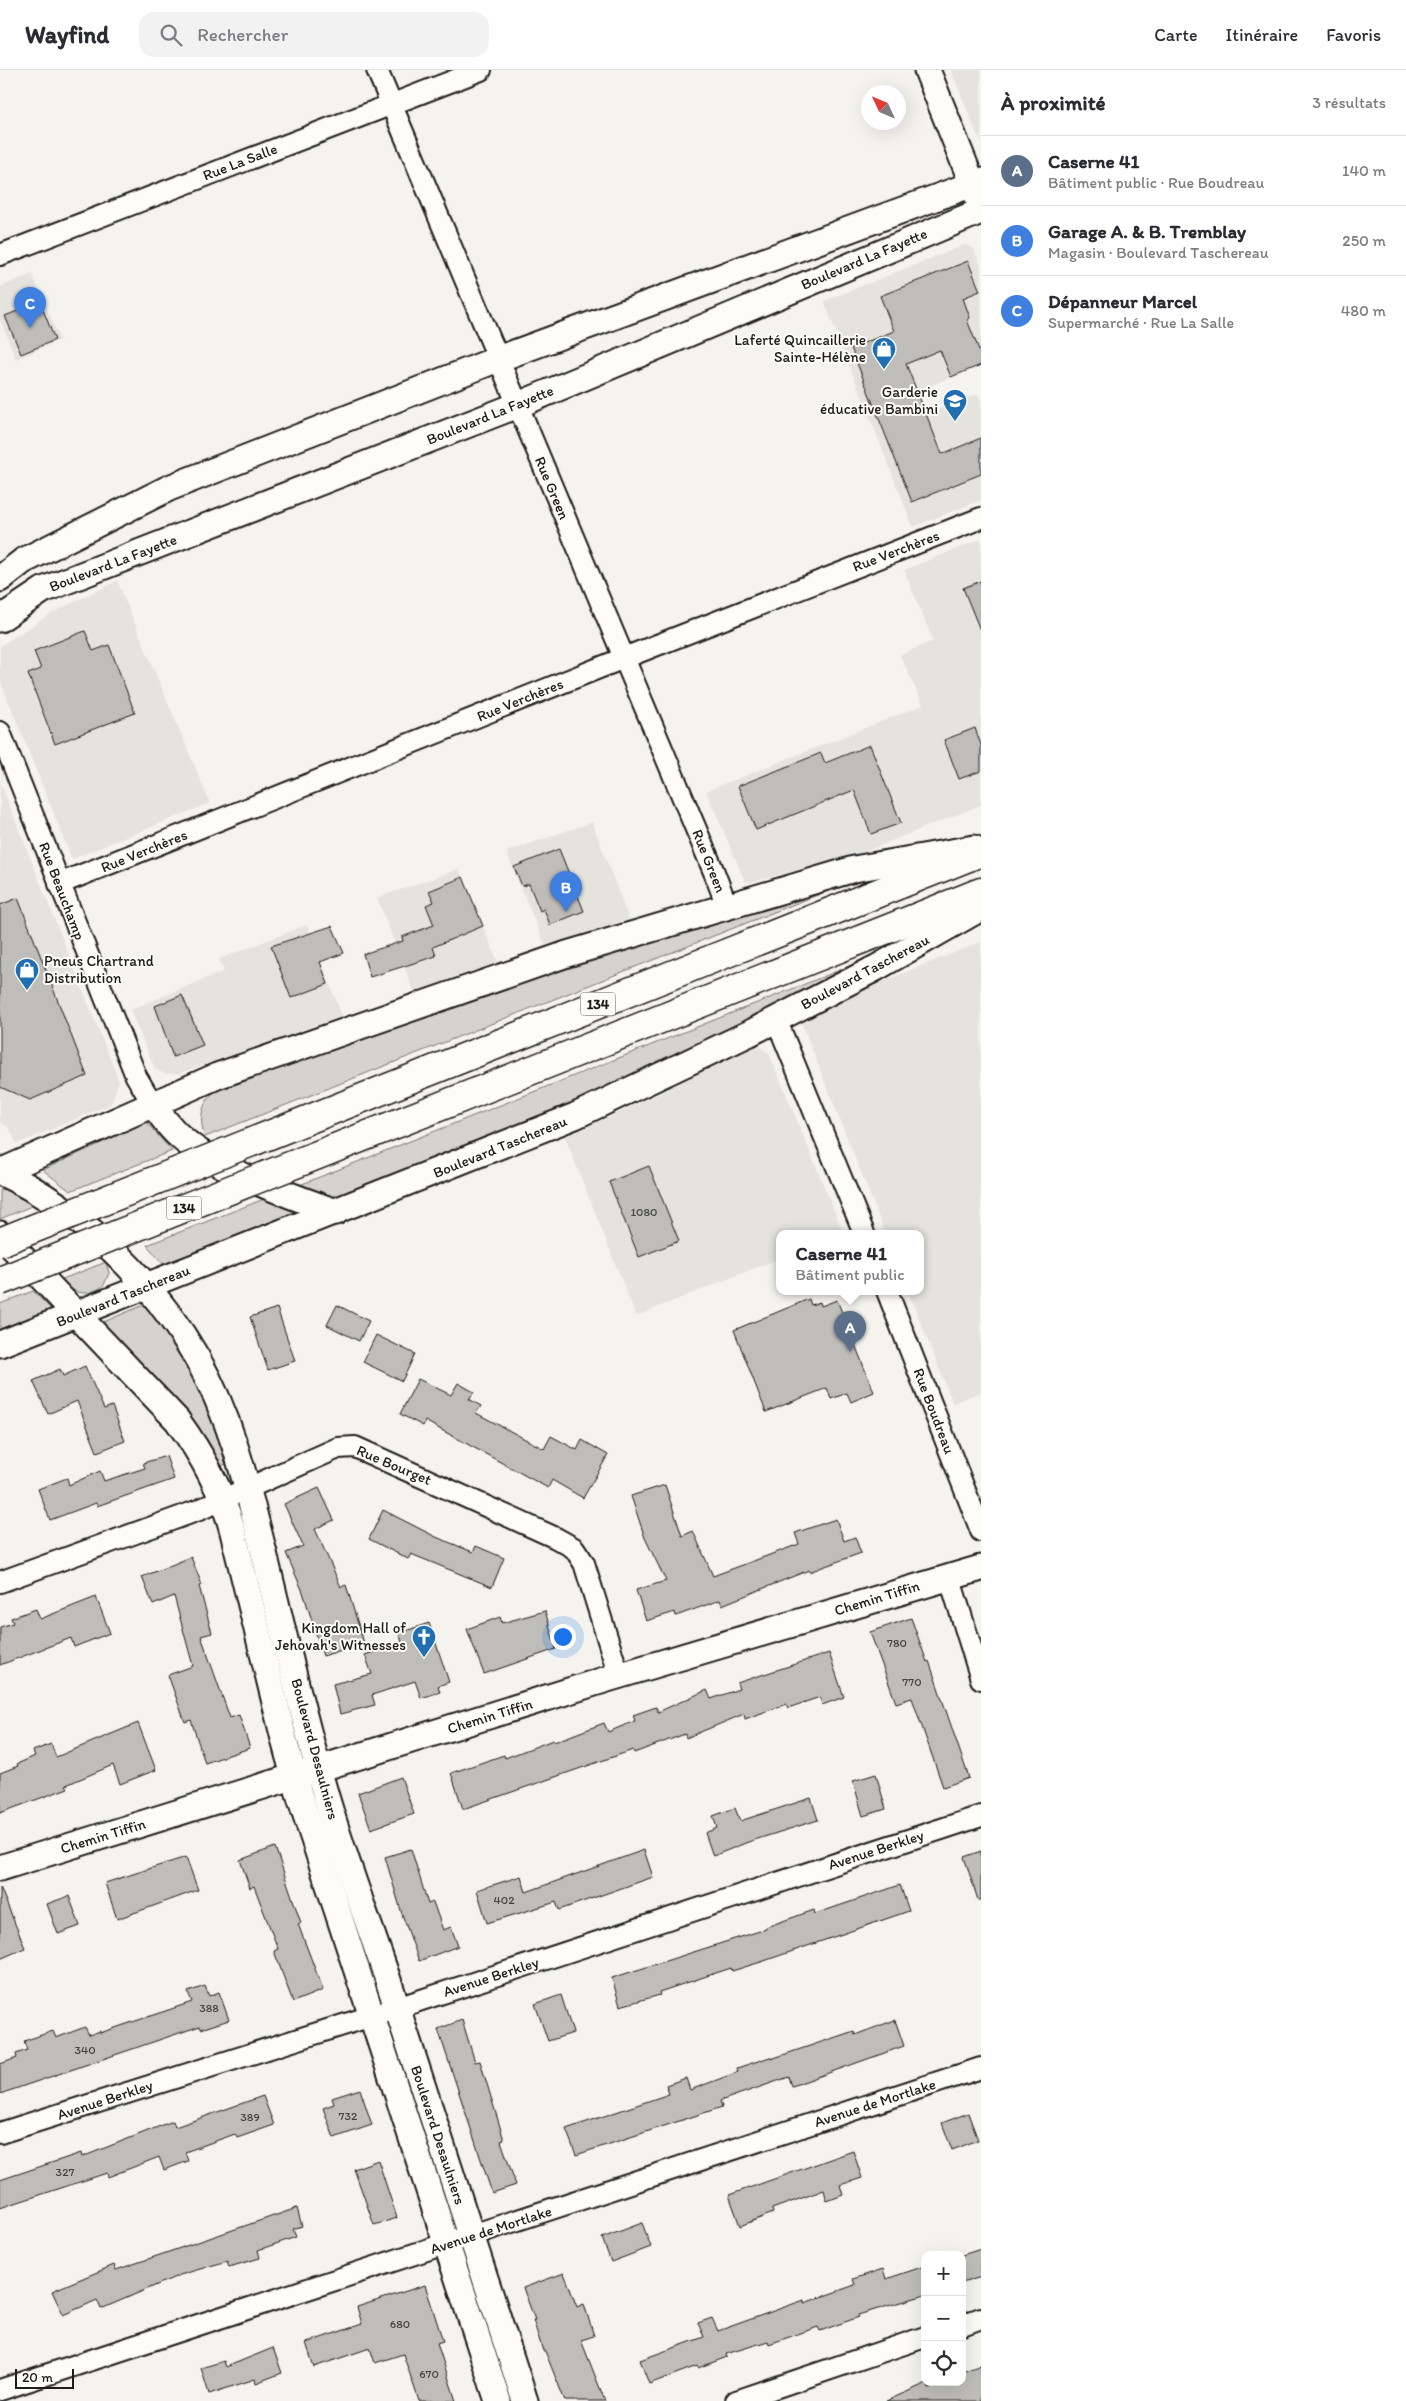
<!DOCTYPE html>
<html lang="fr">
<meta charset="utf-8">
<style>
body{margin:0;font-family:Itim,sans-serif;background:#f2f2f3;color:#2b2b33}
.controls{position:absolute;right:15px;bottom:15px;display:grid;overflow:hidden;border-radius:10px;box-shadow:0 5px 20px #0002}
.controls button{width:45px;height:45px;display:grid;place-items:center;padding:0;border:0;border-bottom:1px solid #e1e1e2;background:#fff;color:#2b2b33;font:25px sans-serif}
.compass{position:absolute;left:861px;top:15px;width:45px;height:45px;border-radius:50%;background:#fff;box-shadow:0 5px 20px #0002;rotate:314deg}
.scale{position:absolute;left:15px;bottom:12px;width:59px;box-sizing:border-box;padding-left:5px;border:2px solid #1c1c1c;border-top:0;font-size:14px;line-height:18px;white-space:nowrap;color:#1c1c1c;-webkit-text-stroke:4px #fdfcf7;paint-order:stroke}
.you{position:absolute;left:562px;top:1566px;width:18px;height:18px;margin:-12px;border:4px solid #fff;border-radius:50%;background:#1a73e8;box-shadow:0 0 0 8px #1a73e833}
.badge{display:grid;place-items:center;width:32px;height:32px;border-radius:50%;background:#7c3aed;color:#fff;font-size:16px;font-weight:700}
.pin{position:absolute;translate:-50% -41px;filter:drop-shadow(0 1px 2px #0008)}
.pin::after{content:'';position:absolute;top:26px;width:18px;height:15px;background:inherit;clip-path:polygon(0 0,100% 0,50% 100%)}
.popup{position:absolute;left:776px;top:1160px;width:148px;height:65px;box-sizing:border-box;display:grid;place-content:center;border-radius:10px;background:#fff;filter:drop-shadow(0 1px 4px #0005);font-size:16px;white-space:nowrap;color:#7c7c81}
.popup b{font-size:19px;color:#2b2b33}
.popup::after{content:'';position:absolute;left:50%;top:100%;margin-left:-10px;border:10px solid transparent;border-top-color:#fff}
.list{margin:0;padding:0;list-style:none}
h2{display:flex;justify-content:space-between;align-items:center;height:65px;margin:0;padding:0 20px;font-size:21px}
h2 small{font-size:16px;font-weight:400;color:#7c7c81}
.list li{display:grid;grid-template-columns:32px 1fr auto;gap:15px;align-items:center;box-sizing:border-box;height:70px;padding:0 20px;border-top:1px solid #e1e1e2}
.list b{display:block;font-size:19px;white-space:nowrap}
.list p{margin:0;font-size:16px;white-space:nowrap;color:#7c7c81}
.list em{font-size:16px;font-style:normal;color:#7c7c81}
.icon{flex:none;width:28px;height:28px;fill:none;stroke:currentColor;stroke-width:2;stroke-linecap:round;stroke-linejoin:round}
.map{position:relative;flex:none;width:981px;height:2331px;overflow:hidden}
header{display:flex;align-items:center;gap:30px;box-sizing:border-box;height:70px;padding:0 25px;background:#fff;border-bottom:1px solid #e1e1e2}
header strong{font-size:24px}
nav{display:flex;gap:28px;margin-inline-start:auto;font-size:18px}
.search{width:350px;height:45px;background:#f2f2f3;display:flex;align-items:center;gap:12px;box-sizing:border-box;padding:0 18px;border-radius:15px;color:#7c7c81;font-size:19px}
main{display:flex}
aside{flex:1;background:#fff}
.map>svg:first-child{display:block}
.built{fill:#e4e3de}
.green{fill:#d4d3cf;stroke:#787876}
.building{fill:#bebdba;stroke:#1c1c1c}
.lines{fill:none;stroke-linecap:round;stroke-linejoin:round}
.minor-casing{stroke:#1c1c1c;stroke-width:24}
.tertiary-casing{stroke:#1c1c1c;stroke-width:29}
.trunk-casing{stroke:#1c1c1c;stroke-width:31}
.minor{stroke:#fdfcf7;stroke-width:20}
.tertiary{stroke:#fdfcf7;stroke-width:25}
.trunk{stroke:#fdfcf7;stroke-width:28}
.trunk-bridge-casing{stroke:#1c1c1c;stroke-width:31;stroke-linecap:butt}
.trunk-bridge{stroke:#fdfcf7;stroke-width:28}
.labels{text-anchor:middle;stroke-width:4;stroke-linejoin:round;paint-order:stroke}
.number-label{font-size:12px;fill:#444}
.shield{fill:#fdfcf7;stroke:#605f5e;stroke-width:1}
.shield-label{font-size:14px;font-weight:bold;fill:#1c1c1c}
.street-label{font-size:15px;fill:#1c1c1c;stroke:#fdfcf7}
.poi-label{font-size:15px;fill:#1c1c1c;stroke:#fdfcf7;text-anchor:end}
</style>
<header>
<strong>Wayfind</strong>
<div class="search"><svg class="icon" aria-label="search" viewBox="0 0 24 24"><circle cx="10" cy="10" r="6"/><path d="M15 15l6 6"/></svg>Rechercher</div>
<nav><a>Carte</a><a>Itinéraire</a><a>Favoris</a></nav>
</header>
<main>
<div class="map">
<svg width="981" height="2331" viewBox="0 0 981 2331">
<rect width="100%" height="100%" fill="#f4f3ee"/>
<filter id="ink" filterUnits="userSpaceOnUse"><feTurbulence type="fractalNoise" baseFrequency=".02" numOctaves="2"/><feDisplacementMap in="SourceGraphic" scale="10" xChannelSelector="R" yChannelSelector="G"/><feConvolveMatrix kernelMatrix="1 2 1 2 8 2 1 2 1" color-interpolation-filters="sRGB"/></filter>
<g filter="url(#ink)">
<!-- built -->
<g class="built">
<path d="M951,0H981V71L977,64Z"/>
<path d="M965,175L974,179L981,196V295L917,321L926,344L978,324L981,331V430L913,457L824,231Z"/>
<path d="M32,204L60,270L16,289L0,249V217Z"/>
<path d="M981,469V735L864,782L752,812L745,811L706,721L923,635L900,585L933,571L904,500Z"/>
<path d="M117,511L210,733L72,789L0,610V576L52,543Z"/>
<path d="M0,712L119,1011L111,1034L17,1074L9,1058L0,1052Z"/>
<path d="M592,752L629,850L545,875L506,782Z"/>
<path d="M459,799L498,892L414,922L377,828Z"/>
<path d="M307,855L342,946L180,1003L165,1004L155,999L130,940L224,901L219,889Z"/>
<path d="M981,872V1322L953,1333L908,1221H920V1163H885L802,954L807,947L859,921Z"/>
<path d="M756,974L769,983L843,1162L780,1163V1188L636,1246L565,1067L650,1028Z"/>
</g>
<!-- green -->
<g class="green">
<path d="M835,818L205,1067C197,1045 203,1028 223,1015L574,894Z"/>
<path d="M855,894L731,959L589,1027L342,1127H326L297,1116Z"/>
<path d="M146,1052L172,1081L70,1121L43,1100Z"/>
<path d="M6,1119L34,1135L0,1149V1120Z"/>
<path d="M264,1129L295,1142L296,1145L163,1194L147,1175Z"/>
<path d="M106,1192L109,1203L104,1215C87,1228 74,1224 60,1210Z"/>
<path d="M33,1221L52,1240L0,1259V1234Z"/>
<path d="M146,1234L180,1281L205,1326L228,1394L219,1396L169,1324L101,1253Z"/>
</g>
<!-- building -->
<g class="building">
<path d="M968,191L980,221L963,228L970,248L967,250L981,285V295L951,307L940,280L906,294L942,384L981,368V404L912,432L851,278L894,261L880,226Z"/>
<path d="M40,232L55,270L21,284L5,246Z"/>
<path d="M981,511V560H980L963,518Z"/>
<path d="M85,561L93,581L109,575L135,643L55,674L28,604L41,599L34,581Z"/>
<path d="M975,658L981,675V701L959,709L944,670Z"/>
<path d="M870,675L901,753L871,764L854,720L756,760L738,716L821,683L825,693Z"/>
<path d="M559,779L584,841L550,855L544,839L540,841L529,814L522,816L514,797Z"/>
<path d="M463,807L483,856L433,877L436,886L370,907L363,884L403,871L402,867L434,855L426,835L434,832L429,821Z"/>
<path d="M18,828L87,1006L30,1030L0,1017V835Z"/>
<path d="M332,856L344,883L320,892L328,914L291,928L271,876Z"/>
<path d="M182,925L203,975L173,987L155,936Z"/>
<path d="M649,1096L679,1171L639,1187L609,1112Z"/>
<path d="M809,1229L811,1235L820,1232L821,1236L837,1230L874,1322L851,1332L847,1323L831,1329L827,1318L766,1342L734,1260Z"/>
<path d="M337,1235L369,1251L359,1271L327,1255Z"/>
<path d="M277,1238L295,1291L268,1300L250,1247Z"/>
<path d="M376,1265L415,1284L402,1311L363,1292Z"/>
<path d="M85,1296L104,1339L112,1336L125,1371L97,1382L77,1331L48,1344L33,1311L60,1299L63,1306Z"/>
<path d="M418,1309L451,1325L458,1313L474,1322L469,1329L481,1336L476,1343L544,1379L551,1366L577,1380L582,1370L608,1385L583,1428L552,1410L548,1418L425,1351L423,1356L400,1344Z"/>
<path d="M166,1386L174,1409L97,1436L96,1433L50,1450L38,1419L67,1408L69,1415L100,1401L104,1411L145,1398L143,1393Z"/>
<path d="M665,1415L682,1466L693,1461L713,1506L799,1474L795,1463L836,1449L844,1471L855,1467L861,1483L809,1502V1500L722,1535L720,1530L676,1546L675,1542L646,1551L636,1520L666,1511L645,1468L631,1426Z"/>
<path d="M319,1418L334,1450L315,1459L341,1517L346,1515L364,1573L323,1586L303,1522L286,1483L303,1476L284,1434Z"/>
<path d="M383,1440L436,1467L473,1482L476,1476L504,1488L492,1517L411,1484L408,1489L369,1469Z"/>
<path d="M191,1487L202,1515L199,1516L212,1563L201,1566L230,1648L239,1645L250,1678L205,1693L191,1650L185,1652L168,1605L193,1596L174,1526L153,1535L142,1507Z"/>
<path d="M96,1527L110,1563L74,1577L71,1568L0,1595V1557L13,1553L11,1548L36,1539L40,1549Z"/>
<path d="M545,1541L556,1579L484,1604L467,1559L500,1547L502,1553Z"/>
<path d="M911,1548L927,1592L929,1591L969,1708L943,1717L912,1628L896,1633L870,1562Z"/>
<path d="M429,1553L449,1612L438,1616L440,1622L421,1628L415,1611L372,1625L375,1635L340,1644L333,1614L372,1604L365,1585L402,1572L399,1563Z"/>
<path d="M829,1583L844,1627L822,1635L820,1627L788,1638L786,1634L745,1649L744,1644L686,1668L685,1664L634,1683L633,1680L463,1739L451,1703L504,1685L505,1688L553,1670L554,1672L604,1653L608,1662L635,1651L633,1645L656,1637L658,1642L707,1620L711,1629L739,1619L737,1613Z"/>
<path d="M138,1653L156,1700L120,1714L113,1695L66,1715L68,1718L0,1743V1703L18,1696L17,1694L35,1686L33,1681L51,1674L56,1687Z"/>
<path d="M876,1704L886,1739L863,1746L853,1711Z"/>
<path d="M401,1707L414,1744L371,1759L358,1723Z"/>
<path d="M811,1728L818,1750L748,1772L713,1786L705,1763L717,1758L713,1746L735,1738L740,1751Z"/>
<path d="M275,1777L301,1853L298,1854L323,1920L293,1932L274,1881L278,1879L254,1816L250,1818L240,1790Z"/>
<path d="M411,1779L428,1834L433,1832L443,1860L451,1857L458,1876L419,1891L402,1844L385,1787Z"/>
<path d="M644,1780L653,1807L559,1840L556,1832L487,1853L477,1820L521,1806L526,1822Z"/>
<path d="M981,1781V1830H978L964,1787Z"/>
<path d="M186,1787L198,1820L117,1849L105,1813Z"/>
<path d="M900,1815L909,1841L764,1891L732,1901L731,1898L659,1922L660,1925L620,1936L612,1908L766,1859V1857L814,1840L815,1844Z"/>
<path d="M0,1817L25,1878L0,1889Z"/>
<path d="M69,1826L80,1856L58,1864L47,1834Z"/>
<path d="M205,1916L209,1926L219,1922L229,1950L201,1959L200,1956L0,2024V1994L17,1988L16,1984L27,1980L24,1971L53,1961L56,1968L85,1957L89,1965L100,1961V1963L192,1932L188,1922Z"/>
<path d="M561,1925L573,1963L548,1971L535,1934Z"/>
<path d="M462,1950L475,1992L480,1991L504,2070L501,2071L516,2115L492,2123L438,1959Z"/>
<path d="M895,1950L904,1976L792,2016L789,2007L720,2031L722,2037L576,2085L566,2059L669,2024L666,2015L686,2008L690,2020L738,2002L737,1998L770,1987L771,1989L854,1961L855,1965Z"/>
<path d="M360,2019L372,2055L334,2068L323,2038L334,2034L332,2028Z"/>
<path d="M263,2026L274,2055L237,2068L235,2064L185,2082L188,2091L164,2100L159,2087L108,2107L107,2103L0,2138V2110L81,2083L82,2087L173,2051L175,2057Z"/>
<path d="M968,2043L978,2070L952,2080L942,2053Z"/>
<path d="M853,2081L862,2108L840,2115L843,2125L827,2131L824,2120L772,2139L773,2143L740,2156L729,2125Z"/>
<path d="M378,2090L397,2148L374,2155L354,2099Z"/>
<path d="M297,2138L302,2156L293,2159L296,2167L258,2180L260,2188L229,2197L227,2191L180,2205L101,2239L97,2230L63,2245L52,2221L114,2195L116,2200Z"/>
<path d="M642,2153L651,2177L611,2192L602,2168Z"/>
<path d="M981,2179V2207L962,2213V2185Z"/>
<path d="M925,2196V2225L858,2245L859,2247L820,2261L818,2257L769,2274L768,2271L726,2284L727,2287L698,2298L697,2296L649,2314L640,2290L704,2267L698,2253L712,2248L718,2261L804,2230V2233L855,2215L853,2209L883,2199L886,2209Z"/>
<path d="M564,2203L577,2237L584,2234L594,2266L581,2270L605,2331H565L545,2281H543L533,2250H535L523,2218Z"/>
<path d="M425,2215L443,2271L437,2273L456,2331H419L403,2284L375,2293L370,2278L314,2297L306,2273L362,2254L357,2237Z"/>
<path d="M273,2278L282,2303L256,2313L255,2309L209,2324L201,2298L224,2291L226,2297Z"/>
<path d="M981,2295V2331H886L927,2313L929,2319L946,2312H962V2302Z"/>
</g>
<g class="lines">
<defs>
<g id="minor">
<path d="M377,0L714,802L727,836"/>
<path d="M0,185L481,0"/>
<path d="M0,662L136,1006L152,1033"/>
<path d="M59,814L624,588L981,448"/>
<path d="M776,949L864,1163"/>
<path d="M887,1221L981,1461"/>
<path d="M949,1506L981,1609"/>
<path d="M0,1512L199,1440L338,1378L355,1377L556,1468L574,1478L584,1493L619,1606"/>
<path d="M0,2063L397,1938L981,1746"/>
<path d="M962,2255L981,2248"/>
<path d="M0,2320L981,1998"/>
<path d="M736,2331L925,2267"/>
</g>
<g id="tertiary">
<path d="M927,0L979,130"/>
<path d="M0,509L23,491L169,418L498,289L981,111"/>
<path d="M0,549L43,520L518,335L981,141"/>
<path d="M152,1033C162,1047 172,1061 185,1071C222,1102 291,1126 336,1142"/>
<path d="M0,1102C82,1140 152,1210 197,1288C232,1349 247,1416 264,1483C283,1561 301,1639 323,1716C343,1787 370,1856 393,1925C437,2061 481,2196 525,2331"/>
<path d="M0,1102L217,1006L567,884L854,799L974,778"/>
<path d="M0,1164L177,1350C201,1383 221,1419 232,1458L286,1677L300,1727L498,2331"/>
<path d="M0,1274L575,1046L748,964L876,898L981,838"/>
<path d="M0,1798L604,1610L981,1498"/>
</g>
<g id="trunk">
<path d="M355,1031L981,782"/>
<path d="M368,1065L981,822"/>
</g>
</defs>
<!-- minor casing -->
<use href="#minor" class="minor-casing"/>
<!-- tertiary casing -->
<use href="#tertiary" class="tertiary-casing"/>
<!-- trunk casing -->
<use href="#trunk" class="trunk-casing"/>
<!-- minor -->
<use href="#minor" class="minor"/>
<!-- tertiary -->
<use href="#tertiary" class="tertiary"/>
<!-- trunk -->
<use href="#trunk" class="trunk"/>
<defs>
<g id="trunk-bridge">
<path d="M0,1172L355,1031"/>
<path d="M0,1211L368,1065"/>
</g>
</defs>
<!-- trunk-bridge casing -->
<use href="#trunk-bridge" class="trunk-bridge-casing"/>
<!-- trunk-bridge -->
<use href="#trunk-bridge" class="trunk-bridge"/>
</g>
</g>
<!-- icons -->
<defs>
<symbol id="shop-pin" viewBox="-11 -11 22 30"><path d="M0 17L-7.5 6A9.5 9.5 0 1 1 7.5 6Z" fill="#1f6fb2" stroke="#fdfcf7"/><path d="M-5-2.5h2.3a2.7 3.5 0 0 1 5.4 0H5L5.5 6h-11ZM-1.5-2.5h3a1.5 2.3 0 0 0-3 0Z" fill="#fff"/></symbol>
<symbol id="school-pin" viewBox="-11 -11 22 30"><path d="M0 17L-7.5 6A9.5 9.5 0 1 1 7.5 6Z" fill="#1f6fb2" stroke="#fdfcf7"/><path d="M0-5L7-2L0 1L-7-2ZM-4 1L0 2.5L4 1V4Q0 6-4 4Z" fill="#fff"/></symbol>
<symbol id="church-pin" viewBox="-11 -11 22 30"><path d="M0 17L-7.5 6A9.5 9.5 0 1 1 7.5 6Z" fill="#1f6fb2" stroke="#fdfcf7"/><path d="M-1.2-6h2.4v3.5h3.3v2.4h-3.3V6h-2.4V-.1h-3.3v-2.4h3.3Z" fill="#fff"/></symbol>
</defs>
<g fill-rule="evenodd">
<use href="#shop-pin" x="870" y="265" width="28" height="38"/>
<use href="#school-pin" x="941" y="317" width="28" height="38"/>
<use href="#shop-pin" x="13" y="886" width="28" height="38"/>
<use href="#church-pin" x="410" y="1553" width="28" height="38"/>
</g>
<g class="labels">
<!-- number labels -->
<g class="number-label">
<text x="644" y="1146">1080</text>
<text x="897" y="1577">780</text>
<text x="912" y="1616">770</text>
<text x="504" y="1834">402</text>
<text x="209" y="1942">388</text>
<text x="85" y="1984">340</text>
<text x="348" y="2050">732</text>
<text x="250" y="2051">389</text>
<text x="65" y="2106">327</text>
<text x="400" y="2258">680</text>
<text x="429" y="2308">670</text>
</g>
<!-- shield labels -->
<g class="shield">
<rect x="580.5" y="922.5" width="35" height="23" rx="4"/>
<rect x="166.5" y="1126.5" width="35" height="23" rx="4"/>
</g>
<g class="shield-label">
<text x="598" y="939">134</text>
<text x="184" y="1143">134</text>
</g>
<!-- street labels -->
<g class="street-label">
<text transform="translate(240 92) rotate(-21)" y="5">Rue La Salle</text>
<text transform="translate(864 189) rotate(-23)" y="5">Boulevard La Fayette</text>
<text transform="translate(490 345) rotate(-22)" y="5">Boulevard La Fayette</text>
<text transform="translate(552 418) rotate(67)" y="5">Rue Green</text>
<text transform="translate(896 481) rotate(-21)" y="5">Rue Verchères</text>
<text transform="translate(113 493) rotate(-21)" y="5">Boulevard La Fayette</text>
<text transform="translate(520 630) rotate(-22)" y="5">Rue Verchères</text>
<text transform="translate(144 781) rotate(-22)" y="5">Rue Verchères</text>
<text transform="translate(709 791) rotate(68)" y="5">Rue Green</text>
<text transform="translate(62 821) rotate(69)" y="5">Rue Beauchamp</text>
<text transform="translate(865 902) rotate(-28)" y="5">Boulevard Taschereau</text>
<text transform="translate(500 1077) rotate(-22)" y="5">Boulevard Taschereau</text>
<text transform="translate(123 1226) rotate(-22)" y="5">Boulevard Taschereau</text>
<text transform="translate(934 1341) rotate(69)" y="5">Rue Boudreau</text>
<text transform="translate(394 1395) rotate(23)" y="5">Rue Bourget</text>
<text transform="translate(877 1528) rotate(-17)" y="5">Chemin Tiffin</text>
<text transform="translate(490 1646) rotate(-17)" y="5">Chemin Tiffin</text>
<text transform="translate(315 1679) rotate(75)" y="5">Boulevard Desaulniers</text>
<text transform="translate(103 1766) rotate(-17)" y="5">Chemin Tiffin</text>
<text transform="translate(876 1780) rotate(-18)" y="5">Avenue Berkley</text>
<text transform="translate(491 1907) rotate(-18)" y="5">Avenue Berkley</text>
<text transform="translate(105 2030) rotate(-18)" y="5">Avenue Berkley</text>
<text transform="translate(875 2033) rotate(-18)" y="5">Avenue de Mortlake</text>
<text transform="translate(438 2065) rotate(72)" y="5">Boulevard Desaulniers</text>
<text transform="translate(491 2160) rotate(-18)" y="5">Avenue de Mortlake</text>
</g>
<!-- poi labels -->
<g class="poi-label">
<text x="866" y="275">Laferté Quincaillerie<tspan x="866" dy="17">Sainte-Hélène</tspan></text>
<text x="938" y="327">Garderie<tspan x="938" dy="17">éducative Bambini</tspan></text>
<text x="44" y="896" text-anchor="start">Pneus Chartrand<tspan x="44" dy="17">Distribution</tspan></text>
<text x="406" y="1563">Kingdom Hall of<tspan x="406" dy="17">Jehovah's Witnesses</tspan></text>
</g>
</g>
</svg>
<div class="controls">
<button>+</button>
<button>−</button>
<button><svg class="icon" aria-label="locate" viewBox="0 0 24 24"><circle cx="12" cy="12" r="6"/><path d="M12 2v4M12 18v4M2 12h4M18 12h4"/></svg></button>
</div>
<svg class="compass" viewBox="-18 -18 36 36"><path d="M0-13l5 13h-10z" fill="#e53935"/><path d="M0 13l5-13h-10z" fill="#7c7c81"/></svg>
<div class="scale">20 m</div>
<div class="you"></div>
<div class="pin badge" style="left:850px;top:1282px;background:#5c6f8a">A</div>
<div class="popup"><b>Caserne 41</b>Bâtiment public</div>
<div class="pin badge" style="left:566px;top:842px;background:#3f7fe0">B</div>
<div class="pin badge" style="left:30px;top:258px;background:#3f7fe0">C</div>
</div>
<aside>
<h2>À proximité<small>3 résultats</small></h2>
<ul class="list">
<li><span class="badge" style="background:#5c6f8a">A</span><div><b>Caserne 41</b><p>Bâtiment public · Rue Boudreau</p></div><em>140 m</em></li>
<li><span class="badge" style="background:#3f7fe0">B</span><div><b>Garage A. &amp; B. Tremblay</b><p>Magasin · Boulevard Taschereau</p></div><em>250 m</em></li>
<li><span class="badge" style="background:#3f7fe0">C</span><div><b>Dépanneur Marcel</b><p>Supermarché · Rue La Salle</p></div><em>480 m</em></li>
</ul>
</aside>
</main>
